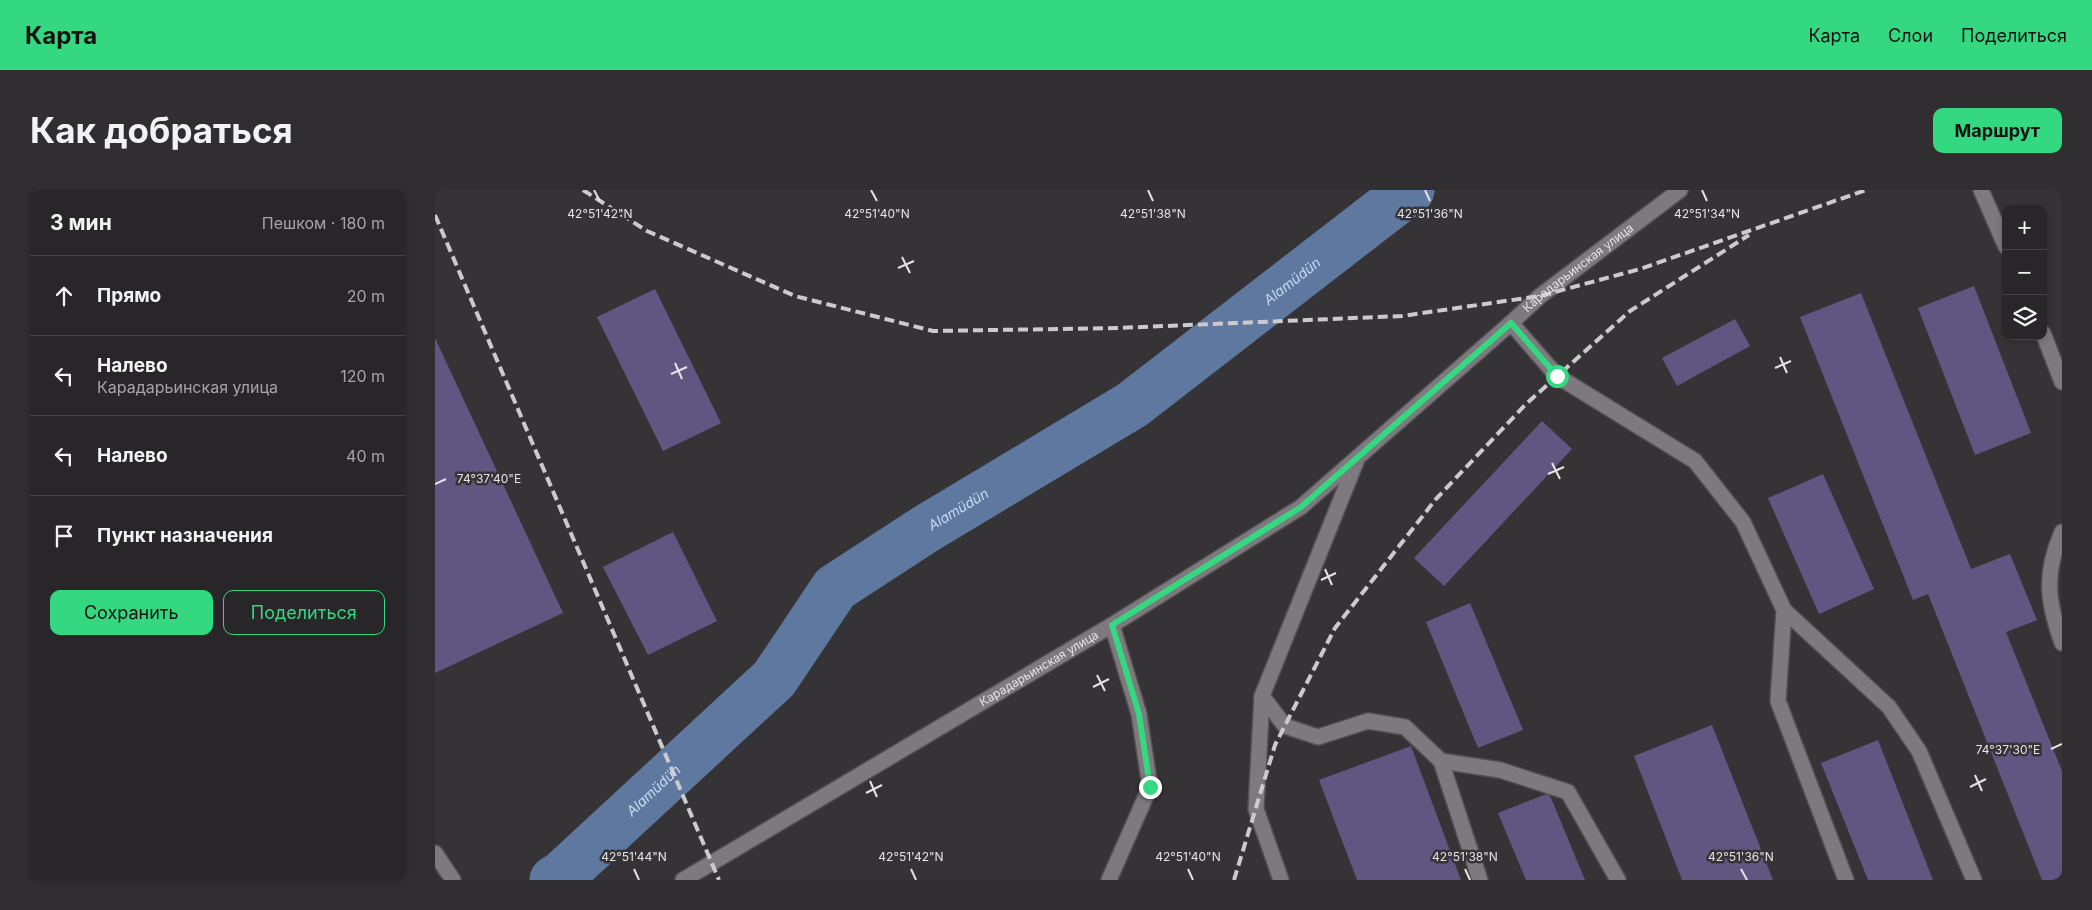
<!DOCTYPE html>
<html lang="ru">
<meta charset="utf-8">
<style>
body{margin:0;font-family:Inter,sans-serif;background:#302e30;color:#f1f3f6}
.controls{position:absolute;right:15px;top:15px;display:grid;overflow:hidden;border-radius:10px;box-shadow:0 2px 8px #0003}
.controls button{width:45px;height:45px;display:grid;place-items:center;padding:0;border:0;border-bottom:1px solid #444345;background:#282628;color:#f1f3f6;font:25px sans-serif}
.stop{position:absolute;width:15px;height:15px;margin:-11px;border:4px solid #34d881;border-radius:50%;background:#fff}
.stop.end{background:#34d881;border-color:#fff;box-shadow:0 1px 5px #0008}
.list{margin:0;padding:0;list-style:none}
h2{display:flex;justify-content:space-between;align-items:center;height:65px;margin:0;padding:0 20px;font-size:21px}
h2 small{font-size:16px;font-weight:400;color:#a5a5a8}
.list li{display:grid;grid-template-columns:32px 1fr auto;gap:15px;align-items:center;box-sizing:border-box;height:80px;padding:0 20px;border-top:1px solid #444345}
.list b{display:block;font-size:19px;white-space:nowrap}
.list p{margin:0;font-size:16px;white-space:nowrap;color:#a5a5a8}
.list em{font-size:16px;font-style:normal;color:#a5a5a8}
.actions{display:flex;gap:10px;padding:15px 20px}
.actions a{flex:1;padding:11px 0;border:1px solid #34d881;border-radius:10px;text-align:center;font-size:18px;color:#34d881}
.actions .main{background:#34d881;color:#111}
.icon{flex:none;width:28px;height:28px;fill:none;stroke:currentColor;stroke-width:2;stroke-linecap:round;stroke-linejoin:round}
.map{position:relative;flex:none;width:1627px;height:690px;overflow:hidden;border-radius:10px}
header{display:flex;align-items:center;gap:30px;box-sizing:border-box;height:70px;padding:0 25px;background:#34d881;color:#111}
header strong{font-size:24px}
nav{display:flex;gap:28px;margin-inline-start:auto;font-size:18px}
.intro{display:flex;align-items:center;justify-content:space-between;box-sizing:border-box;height:120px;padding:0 30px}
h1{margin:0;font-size:35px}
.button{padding:12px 22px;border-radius:10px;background:#34d881;color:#111;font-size:18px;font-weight:700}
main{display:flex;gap:30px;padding:0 30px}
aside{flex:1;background:#282628;border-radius:10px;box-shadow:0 2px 8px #0003}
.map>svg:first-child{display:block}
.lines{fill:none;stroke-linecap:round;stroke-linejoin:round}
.river{stroke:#5e789f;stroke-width:49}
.building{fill:#5f5782}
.minor-casing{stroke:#524e52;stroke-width:18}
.minor{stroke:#7e797e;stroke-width:15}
.rail{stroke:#cdcacd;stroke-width:4;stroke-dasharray:10 5;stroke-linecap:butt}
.route{stroke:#34d881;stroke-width:6}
.ticks{fill:none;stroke:#e5e2e5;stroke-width:2}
.labels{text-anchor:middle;stroke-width:5;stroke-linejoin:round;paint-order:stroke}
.street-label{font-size:12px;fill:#e5e2e5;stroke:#363336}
.water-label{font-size:14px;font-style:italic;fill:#c8d9f2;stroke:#363336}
.ticks-label{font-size:12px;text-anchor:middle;fill:#e5e2e5;stroke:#363336;stroke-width:5;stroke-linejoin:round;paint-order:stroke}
</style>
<header>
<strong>Карта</strong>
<nav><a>Карта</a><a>Слои</a><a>Поделиться</a></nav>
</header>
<div class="intro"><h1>Как добраться</h1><a class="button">Маршрут</a></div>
<main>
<aside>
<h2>3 мин<small>Пешком · 180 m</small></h2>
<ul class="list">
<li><svg class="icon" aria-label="ahead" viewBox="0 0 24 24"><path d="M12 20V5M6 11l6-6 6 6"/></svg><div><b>Прямо</b></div><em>20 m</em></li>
<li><svg class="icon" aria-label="left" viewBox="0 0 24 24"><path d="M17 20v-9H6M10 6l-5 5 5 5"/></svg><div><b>Налево</b><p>Карадарьинская улица</p></div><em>120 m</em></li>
<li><svg class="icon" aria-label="left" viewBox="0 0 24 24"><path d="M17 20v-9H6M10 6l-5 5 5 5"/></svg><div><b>Налево</b></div><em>40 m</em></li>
<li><svg class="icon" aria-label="arrive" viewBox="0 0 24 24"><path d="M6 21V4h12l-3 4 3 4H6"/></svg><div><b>Пункт назначения</b></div></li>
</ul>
<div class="actions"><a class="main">Сохранить</a><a>Поделиться</a></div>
</aside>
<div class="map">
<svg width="1627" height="690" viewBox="0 0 1627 690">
<rect width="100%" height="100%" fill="#363336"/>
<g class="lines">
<!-- river -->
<path class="river" id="s1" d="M119,690L127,685L339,489L400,398L489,340L697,215L975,0"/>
</g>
<!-- building -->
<g class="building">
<path d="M1539,96L1596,243L1540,265L1483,118Z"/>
<path d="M220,99L286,233L228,261L162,127Z"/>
<path d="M1426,103L1536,379L1575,364L1602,430L1571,442L1627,581V690H1607L1493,404L1478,410L1365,127Z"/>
<path d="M1300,129L1315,156L1242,196L1227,168Z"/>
<path d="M0,148L128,423L0,483Z"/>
<path d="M1107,231L1137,259L1009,396L979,368Z"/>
<path d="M1388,284L1439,399L1384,424L1333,308Z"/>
<path d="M238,342L282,431L213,465L168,377Z"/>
<path d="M1035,413L1088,540L1043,558L991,432Z"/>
<path d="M1277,535L1338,690H1247L1199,566Z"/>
<path d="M1443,550L1498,690H1433L1386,573Z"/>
<path d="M976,556L1026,690H922L884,590Z"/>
<path d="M1114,603L1150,690H1091L1063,623Z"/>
</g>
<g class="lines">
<defs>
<g id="minor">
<path d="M1546,0L1571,57"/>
<path d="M1076,133L1122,186L1260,271L1308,332L1349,420L1343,511L1411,690"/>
<path d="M1608,143L1627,192"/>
<path d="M1627,342C1609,383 1612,411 1627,453"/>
<path d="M1349,420L1454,517L1484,561L1539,690"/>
<path d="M827,506L850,536L883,547L933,531L970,537L1006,571L1065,580L1133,602L1183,690"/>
<path d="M1006,571L1045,690"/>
<path d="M0,663L18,690"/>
<path id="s2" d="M248,690L677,435L866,317L1076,133L1105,106L1245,0"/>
<path d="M674,690L715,597L704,524L677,435"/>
<path d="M846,690L821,619L827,506L921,272"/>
</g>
</defs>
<!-- minor casing -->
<use href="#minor" class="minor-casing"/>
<!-- minor -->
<use href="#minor" class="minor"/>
<!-- rail -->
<g class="rail">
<path d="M148,0L212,41L360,106L498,141L683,138L967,126L1105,106L1205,79L1431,0"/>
<path d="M0,25L284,690"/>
<path d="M799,690L840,555L900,438L1001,309L1091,214L1195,121L1314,45"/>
</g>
</g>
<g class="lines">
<!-- route -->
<path class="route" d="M715,597L704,524L677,435L866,317L1076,133L1122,186"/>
</g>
<!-- ticks -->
<path class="ticks" d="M159,0L165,11M436,0L442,11M713,0L718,11M990,0L995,11M1267,0L1272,11M467,67L475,83M463,78L479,71M1345,167L1352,183M240,173L247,189M1340,178L1356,171M236,184L252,177M1117,273L1125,289M1113,284L1129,277M0,294L11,289M890,379L897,395M886,390L901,383M662,485L670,501M658,497L674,489M1616,559L1627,554M1540,585L1547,601M435,591L442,607M1535,597L1551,589M431,603L447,595M199,679L204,690M476,679L481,690M753,679L758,690M1030,679L1035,690M1306,679L1312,690"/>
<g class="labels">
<!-- street labels -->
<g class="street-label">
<text dy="4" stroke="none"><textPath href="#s2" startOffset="1088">Карадарьинская улица</textPath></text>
<text dy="4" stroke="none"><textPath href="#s2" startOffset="414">Карадарьинская улица</textPath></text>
</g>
<!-- water labels -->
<g class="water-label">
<text dy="5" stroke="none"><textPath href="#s1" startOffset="959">Alamüdün</textPath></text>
<text dy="5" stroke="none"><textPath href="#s1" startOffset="554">Alamüdün</textPath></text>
<text dy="5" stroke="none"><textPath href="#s1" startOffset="134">Alamüdün</textPath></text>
</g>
</g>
<g class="ticks-label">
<text x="165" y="28">42°51'42"N</text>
<text x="442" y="28">42°51'40"N</text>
<text x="718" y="28">42°51'38"N</text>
<text x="995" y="28">42°51'36"N</text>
<text x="1272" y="28">42°51'34"N</text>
<text x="54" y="293">74°37'40"E</text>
<text x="1573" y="564">74°37'30"E</text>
<text x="199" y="671">42°51'44"N</text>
<text x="476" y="671">42°51'42"N</text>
<text x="753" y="671">42°51'40"N</text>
<text x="1030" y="671">42°51'38"N</text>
<text x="1306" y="671">42°51'36"N</text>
</g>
</svg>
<div class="controls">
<button>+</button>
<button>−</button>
<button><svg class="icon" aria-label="layers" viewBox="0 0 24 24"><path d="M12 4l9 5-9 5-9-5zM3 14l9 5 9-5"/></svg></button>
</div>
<div class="stop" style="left:1122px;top:186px"></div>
<div class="stop end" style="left:715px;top:597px"></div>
</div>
</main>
